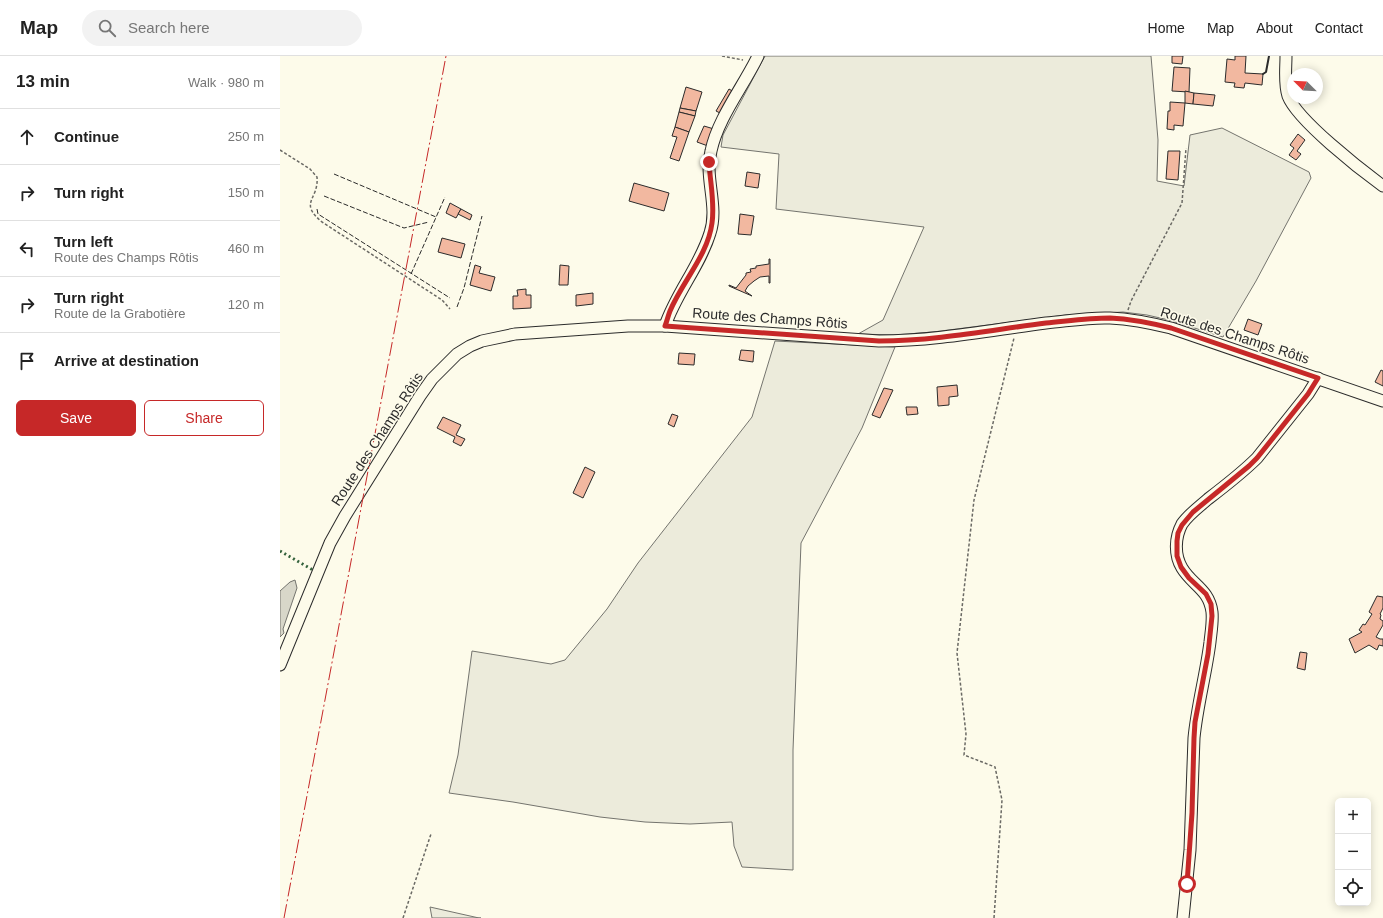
<!DOCTYPE html>
<meta charset="utf-8">
<style>
body{margin:0;font-family:Arial,sans-serif;background:#f2f2f2;color:#222}
.controls{position:absolute;right:12px;bottom:12px;display:grid;overflow:hidden;border-radius:6px;box-shadow:0 2px 10px #0003}
.controls button{width:36px;height:36px;display:grid;place-items:center;padding:0;border:0;border-bottom:1px solid #e0e0e0;background:#fff;color:#222;font:20px sans-serif}
.compass{position:absolute;left:1007px;top:12px;width:36px;height:36px;border-radius:50%;background:#fff;box-shadow:0 2px 10px #0003;rotate:294deg}
.stop{position:absolute;width:12px;height:12px;margin:-9px;border:3px solid #c62828;border-radius:50%;background:#fff}
.stop.end{background:#c62828;border-color:#fff;box-shadow:0 1px 4px #0008}
.list{margin:0;padding:0;list-style:none}
h2{display:flex;justify-content:space-between;align-items:center;height:52px;margin:0;padding:0 16px;font-size:17px}
h2 small{font-size:13px;font-weight:400;color:#767676}
.list li{display:grid;grid-template-columns:26px 1fr auto;gap:12px;align-items:center;box-sizing:border-box;height:56px;padding:0 16px;border-top:1px solid #e0e0e0}
.list b{display:block;font-size:15px;white-space:nowrap}
.list p{margin:0;font-size:13px;white-space:nowrap;color:#767676}
.list em{font-size:13px;font-style:normal;color:#767676}
.actions{display:flex;gap:8px;padding:12px 16px}
.actions a{flex:1;padding:9px 0;border:1px solid #c62828;border-radius:6px;text-align:center;font-size:14px;color:#c62828}
.actions .main{background:#c62828;color:#fff}
.icon{flex:none;width:22px;height:22px;fill:none;stroke:currentColor;stroke-width:2;stroke-linecap:round;stroke-linejoin:round}
.map{position:relative;flex:none;width:1103px;height:862px;overflow:hidden}
header{display:flex;align-items:center;gap:24px;box-sizing:border-box;height:56px;padding:0 20px;background:#fff;border-bottom:1px solid #e0e0e0}
header strong{font-size:19px}
nav{display:flex;gap:22px;margin-inline-start:auto;font-size:14px}
.search{width:280px;height:36px;background:#f2f2f2;display:flex;align-items:center;gap:10px;box-sizing:border-box;padding:0 14px;border-radius:22px;color:#767676;font-size:15px}
main{display:flex}
aside{flex:1;background:#fff}
.map>svg:first-child{display:block}
.green{fill:#ecebdb;stroke:#74746e}
.water{fill:#d8d7c9;stroke:#74746e}
.building{fill:#f2b8a0;stroke:#2b2b2b}
.lines{fill:none;stroke-linecap:round;stroke-linejoin:round}
.minor-casing{stroke:#2b2b2b;stroke-width:13}
.path{stroke:#6a6964;stroke-width:1.5;stroke-dasharray:3 2;stroke-linecap:butt}
.minor{stroke:#fdfbea;stroke-width:11}
.hedge{stroke:#34623c;stroke-width:3;stroke-dasharray:2 3;stroke-linecap:butt}
.fence{stroke:#2b2b2b;stroke-width:1;stroke-dasharray:5 2;stroke-linecap:butt}
.wall{stroke:#2b2b2b;stroke-width:2}
.power{stroke:#c62828;stroke-width:1;stroke-dasharray:14 3 2 3;stroke-linecap:butt}
.route{stroke:#c62828;stroke-width:5}
.labels{text-anchor:middle;stroke-width:3;stroke-linejoin:round;paint-order:stroke}
.street-label{font-size:14px;fill:#2b2b2b;stroke:#fdfbea}
</style>
<header>
<strong>Map</strong>
<div class="search"><svg class="icon" aria-label="search" viewBox="0 0 24 24"><circle cx="10" cy="10" r="6"/><path d="M15 15l6 6"/></svg>Search here</div>
<nav><a>Home</a><a>Map</a><a>About</a><a>Contact</a></nav>
</header>
<main>
<aside>
<h2>13 min<small>Walk · 980 m</small></h2>
<ul class="list">
<li><svg class="icon" aria-label="ahead" viewBox="0 0 24 24"><path d="M12 20V5M6 11l6-6 6 6"/></svg><div><b>Continue</b></div><em>250 m</em></li>
<li><svg class="icon" aria-label="right" viewBox="0 0 24 24"><path d="M7 20v-9h11M14 6l5 5-5 5"/></svg><div><b>Turn right</b></div><em>150 m</em></li>
<li><svg class="icon" aria-label="left" viewBox="0 0 24 24"><path d="M17 20v-9H6M10 6l-5 5 5 5"/></svg><div><b>Turn left</b><p>Route des Champs Rôtis</p></div><em>460 m</em></li>
<li><svg class="icon" aria-label="right" viewBox="0 0 24 24"><path d="M7 20v-9h11M14 6l5 5-5 5"/></svg><div><b>Turn right</b><p>Route de la Grabotière</p></div><em>120 m</em></li>
<li><svg class="icon" aria-label="arrive" viewBox="0 0 24 24"><path d="M6 21V4h12l-3 4 3 4H6"/></svg><div><b>Arrive at destination</b></div></li>
</ul>
<div class="actions"><a class="main">Save</a><a>Share</a></div>
</aside>
<div class="map">
<svg width="1103" height="862" viewBox="0 0 1103 862">
<rect width="100%" height="100%" fill="#fdfbea"/>
<!-- green -->
<g class="green">
<path d="M485,0H871L878,84L877,125L904,130L910,79L942,72L1029,116L1031,122L976,225L943,281L889,264L867,259L843,256L786,259L653,276L614,279L578,278L603,264L644,171L496,153L499,98L441,91L443,79Z"/>
<path d="M495,285L615,291L582,372L521,487L513,694V814L462,811L454,790L452,766L410,768L365,766L320,761L233,746L169,737L178,699L192,595L271,608L285,604L327,553L358,507L472,361Z"/>
<path d="M150,851L199,862H201H152Z"/>
</g>
<!-- water -->
<path class="water" d="M15,524L17,532L3,573L4,577L0,581V535L10,526Z"/>
<!-- building -->
<g class="building">
<path d="M892,0H903L902,8L892,7Z"/>
<path d="M955,0H966L965,17L983,18L982,29L965,27L964,32L954,31L955,27L945,26L947,3L955,4Z"/>
<path d="M894,11L910,12L909,36L892,35Z"/>
<path d="M406,31L422,36L416,55L400,52Z"/>
<path d="M449,33L454,36L442,58L436,55Z"/>
<path d="M905,35L914,37L913,48L905,47Z"/>
<path d="M914,37L935,39L933,50L913,48Z"/>
<path d="M890,46L905,47L903,70L894,69V74L887,73L888,55H890Z"/>
<path d="M400,52L416,55L415,60L399,56Z"/>
<path d="M399,56L415,60L409,76L395,71Z"/>
<path d="M424,70L434,73L428,90L417,86Z"/>
<path d="M395,71L409,76L399,105L390,102L397,81L392,80Z"/>
<path d="M1018,78L1025,84L1017,95L1021,98L1016,104L1009,99L1014,92L1010,89Z"/>
<path d="M888,95H900L898,124L886,123Z"/>
<path d="M467,116L480,118L478,132L465,130Z"/>
<path d="M354,127L389,137L384,155L349,145Z"/>
<path d="M170,147L181,153L176,162L166,157Z"/>
<path d="M181,153L192,159L190,164L178,158Z"/>
<path d="M460,158L474,160L471,179L458,178Z"/>
<path d="M162,182L185,188L181,202L158,196Z"/>
<path d="M489,203H490V227H489V220L480,221L474,225L468,230L465,235L472,240L449,230V229L456,232L466,219V217L471,216L470,213L476,212V210L489,208Z"/>
<path d="M195,209L201,211L199,217L215,221L211,235L190,229Z"/>
<path d="M280,209L289,210L288,229H279Z"/>
<path d="M246,233V239H251V252L233,253V240H238L237,234Z"/>
<path d="M313,237V248L296,250V239Z"/>
<path d="M968,263L982,268L978,279L964,274Z"/>
<path d="M461,294L474,295L473,306L459,304Z"/>
<path d="M399,297L415,298L414,309L398,308Z"/>
<path d="M1101,314L1103,315V330L1095,326Z"/>
<path d="M677,329L678,340L669,341V349L658,350L657,331Z"/>
<path d="M604,332L613,334L600,362L592,359Z"/>
<path d="M626,351H637L638,358L627,359Z"/>
<path d="M392,358L398,360L394,371L388,368Z"/>
<path d="M163,361L181,369L176,379L185,383L181,390L173,386L175,381L157,372Z"/>
<path d="M305,411L315,416L303,442L293,437Z"/>
<path d="M1097,540L1103,541V552L1100,558L1101,559L1100,563L1103,565V569L1096,581L1100,583H1103V590L1099,589L1097,594L1089,589L1075,597L1069,583L1082,576L1079,574L1083,568L1085,569L1092,558L1089,556Z"/>
<path d="M1020,596L1027,597L1025,614L1017,612Z"/>
</g>
<g class="lines">
<defs>
<g id="minor">
<path d="M1006,0C1006,12 1004,28 1008,40C1017,64 1081,114 1103,130"/>
<path d="M385,270C396,237 420,210 430,177C439,150 424,122 431,95C438,62 463,31 478,0"/>
<path d="M0,609L50,487L65,460L140,340L152,323L177,298L190,290L202,285L235,278L348,270H385L599,285C656,285 711,274 766,267C788,265 809,261 830,262C851,263 871,267 891,272L1103,345"/>
<path d="M903,862L910,794L914,682C917,650 926,618 930,586C931,576 933,566 932,556C929,533 912,529 902,512C894,499 895,481 902,468C909,458 919,451 928,443C945,430 962,417 977,402L1028,338L1038,322"/>
</g>
</defs>
<!-- minor casing -->
<use href="#minor" class="minor-casing"/>
<!-- path -->
<g class="path">
<path d="M442,0L463,4"/>
<path d="M0,94L30,113L37,121C39,144 18,146 42,166L162,244L170,253"/>
<path d="M848,254L851,245L902,147L906,92"/>
<path d="M123,862L151,778"/>
<path d="M714,862L722,744L715,711L684,699L686,678L677,597L694,444L734,282"/>
</g>
<!-- minor -->
<use href="#minor" class="minor"/>
<!-- hedge -->
<path class="hedge" d="M0,495L33,514"/>
<!-- fence -->
<g class="fence">
<path d="M54,118L156,161"/>
<path d="M44,140L124,172L149,166"/>
<path d="M37,153L38,158L170,242"/>
<path d="M131,218L165,141"/>
<path d="M177,251L184,232L202,160"/>
</g>
<!-- wall -->
<path class="wall" d="M983,18L986,16L989,0"/>
<!-- power -->
<path class="power" d="M4,862L166,0"/>
</g>
<g class="lines">
<!-- route -->
<path class="route" d="M429,106C430,126 435,147 432,167C428,199 402,226 390,255C388,260 387,265 385,270L599,285C656,285 711,274 766,267C788,265 809,262 830,262C851,263 871,267 891,272L1038,322L1028,338L977,402L969,410L913,456L902,469L898,477L897,485V500L901,511L909,522L926,538L931,548L932,560L928,598L915,666L914,682L912,757L907,828"/>
</g>
<g class="labels">
<!-- street labels -->
<g class="street-label">
<text transform="translate(490 262) rotate(4)" y="5">Route des Champs Rôtis</text>
<text transform="translate(955 279) rotate(18)" y="5">Route des Champs Rôtis</text>
<text transform="translate(97 383) rotate(-57)" y="5">Route des Champs Rôtis</text>
</g>
</g>
</svg>
<div class="controls">
<button>+</button>
<button>−</button>
<button><svg class="icon" aria-label="locate" viewBox="0 0 24 24"><circle cx="12" cy="12" r="6"/><path d="M12 2v4M12 18v4M2 12h4M18 12h4"/></svg></button>
</div>
<svg class="compass" viewBox="-18 -18 36 36"><path d="M0-13l5 13h-10z" fill="#e53935"/><path d="M0 13l5-13h-10z" fill="#767676"/></svg>
<div class="stop" style="left:907px;top:828px"></div>
<div class="stop end" style="left:429px;top:106px"></div>
</div>
</main>
